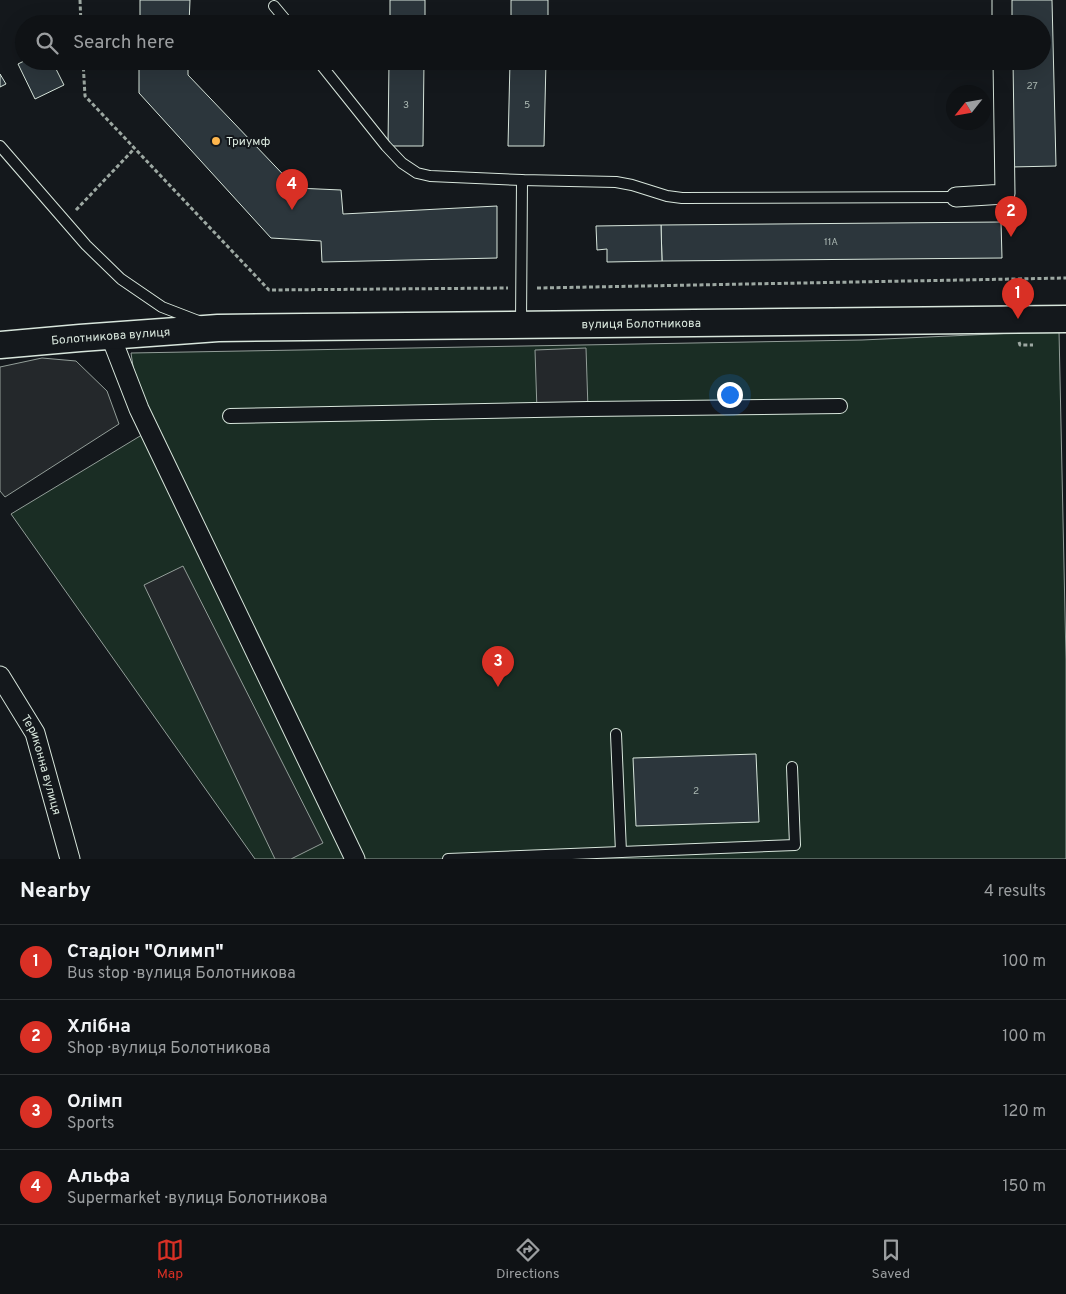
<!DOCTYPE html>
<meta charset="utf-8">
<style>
body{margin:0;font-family:Overpass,sans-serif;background:#1d2022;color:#f1f3f6}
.compass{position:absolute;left:946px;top:85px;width:45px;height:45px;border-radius:50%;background:#0f1215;box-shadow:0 5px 20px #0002;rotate:239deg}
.you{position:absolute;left:729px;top:394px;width:18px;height:18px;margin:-12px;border:4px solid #fff;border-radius:50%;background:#1a73e8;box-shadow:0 0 0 8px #1a73e833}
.badge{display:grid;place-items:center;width:32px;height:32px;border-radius:50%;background:#d93025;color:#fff;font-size:16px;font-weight:700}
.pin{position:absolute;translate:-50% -41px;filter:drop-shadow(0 1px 2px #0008)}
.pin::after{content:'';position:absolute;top:26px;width:18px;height:15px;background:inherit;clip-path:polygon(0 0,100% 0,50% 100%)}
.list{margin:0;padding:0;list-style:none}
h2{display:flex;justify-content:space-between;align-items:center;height:65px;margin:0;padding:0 20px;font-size:21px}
h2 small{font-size:16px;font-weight:400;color:#9b9ea0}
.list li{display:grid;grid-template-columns:32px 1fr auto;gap:15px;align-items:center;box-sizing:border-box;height:75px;padding:0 20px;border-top:1px solid #2f3234}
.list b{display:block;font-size:19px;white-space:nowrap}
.list p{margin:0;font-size:16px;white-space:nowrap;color:#9b9ea0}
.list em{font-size:16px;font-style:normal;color:#9b9ea0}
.icon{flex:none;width:28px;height:28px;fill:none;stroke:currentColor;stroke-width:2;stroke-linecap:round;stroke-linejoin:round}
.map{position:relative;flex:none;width:1066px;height:859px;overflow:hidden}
.search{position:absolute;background:#0f1215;box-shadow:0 5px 20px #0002;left:15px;right:15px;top:15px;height:55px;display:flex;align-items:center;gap:12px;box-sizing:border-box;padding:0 18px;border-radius:28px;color:#9b9ea0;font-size:19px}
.sheet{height:365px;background:#0f1215}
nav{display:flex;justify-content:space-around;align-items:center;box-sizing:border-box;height:70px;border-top:1px solid #2f3234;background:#0f1215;font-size:14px;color:#9b9ea0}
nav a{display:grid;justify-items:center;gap:2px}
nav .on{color:#d93025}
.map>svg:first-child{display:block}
.green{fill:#1a2d24;stroke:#939e99}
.parking{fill:#24282b;stroke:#939e99}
.building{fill:#2c363c;stroke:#d8e6dc}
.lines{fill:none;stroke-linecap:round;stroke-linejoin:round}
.service-casing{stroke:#d8e6dc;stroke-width:12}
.pedestrian-casing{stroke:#d8e6dc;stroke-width:16}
.minor-casing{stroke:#d8e6dc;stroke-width:21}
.secondary-casing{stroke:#d8e6dc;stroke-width:29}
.path{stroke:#9da8a2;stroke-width:3;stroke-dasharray:4 2.5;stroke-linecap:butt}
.service{stroke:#14181c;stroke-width:10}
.pedestrian{stroke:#14181c;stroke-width:14}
.minor{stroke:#14181c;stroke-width:19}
.secondary{stroke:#14181c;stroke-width:26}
.poi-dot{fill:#ffb74d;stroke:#14181c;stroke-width:2}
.labels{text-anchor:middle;stroke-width:4;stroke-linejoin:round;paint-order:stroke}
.number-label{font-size:10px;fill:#adbab4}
.poi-label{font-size:12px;fill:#d8e6dc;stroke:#14181c;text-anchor:start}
.street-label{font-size:12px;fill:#d8e6dc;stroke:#14181c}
</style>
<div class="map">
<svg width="1066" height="859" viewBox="0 0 1066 859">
<rect width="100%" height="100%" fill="#14181c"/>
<!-- green -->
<path class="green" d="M1059,331L1066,660V859H255L11,514L155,427L136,386L131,353L862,340Z"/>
<!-- parking -->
<g class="parking">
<path d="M586,348L588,409L537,411L535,350Z"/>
<path d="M42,358L76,361L107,391L119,424L5,497L0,491V367Z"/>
<path d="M183,566L323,843L291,859H275L144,585Z"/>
</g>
<!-- building -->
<g class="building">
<path d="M140,0H190L189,24H140Z"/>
<rect x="390" y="0" width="35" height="24"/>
<rect x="511" y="0" width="37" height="24"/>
<path d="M1008,0H1052L1056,166L1011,167L1009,61H1042V24H1008Z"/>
<path d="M24,61H52L64,85L35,99L18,64Z"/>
<path d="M139,61H188V75L296,188L341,190L343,214L497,206V258L322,262L321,241L271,238L139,93Z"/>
<path d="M389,61H424L423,146H388Z"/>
<path d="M510,61H546L544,146H508Z"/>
<path d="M0,74L6,84L0,87Z"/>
<path d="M1001,222L1002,258L662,261L661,225Z"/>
<path d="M661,225L662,261L607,262V249L597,250L596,226Z"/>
<path d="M756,754L759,822L636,826L633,758Z"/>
</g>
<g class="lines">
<defs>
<g id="service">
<path d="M274,6L289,24"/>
<path d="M318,61L386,146L402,163L417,173L430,176L522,180L616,182L632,185L667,196L682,198L956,197"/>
<path d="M0,146L86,245L121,279L162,307L201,322"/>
<path d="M521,324L522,180"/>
<path d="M616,734L621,852"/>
<path d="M448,859L795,845L792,767"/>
</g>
<path id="pedestrian" d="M230,416L588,409L840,406"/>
<g id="minor">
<path d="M1002,0V24"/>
<path d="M956,197L1005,194L1003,61"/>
<path d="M111,337L139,409L355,859"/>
<path id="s1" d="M0,676L35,733L70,859"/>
</g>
<g id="secondary">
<path id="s2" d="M0,345L80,338L218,328L1066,319"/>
</g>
</defs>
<!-- service casing -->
<use href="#service" class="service-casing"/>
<!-- pedestrian casing -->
<use href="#pedestrian" class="pedestrian-casing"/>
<!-- minor casing -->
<use href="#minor" class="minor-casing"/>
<!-- secondary casing -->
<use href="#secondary" class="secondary-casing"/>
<!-- path -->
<g class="path">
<path d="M80,0L81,24"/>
<path d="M83,61L85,96L269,290L508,288"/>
<path d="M76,210L134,149"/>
<path d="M537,288L1066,278"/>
<path d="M1019,342L1020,345H1033"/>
</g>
<!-- service -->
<use href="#service" class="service"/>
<!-- pedestrian -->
<use href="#pedestrian" class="pedestrian"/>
<!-- minor -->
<use href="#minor" class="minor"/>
<!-- secondary -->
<use href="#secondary" class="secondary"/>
</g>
<!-- markers -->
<circle class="poi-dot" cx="216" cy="141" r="5"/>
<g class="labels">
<!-- number labels -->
<g class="number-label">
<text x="1032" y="89">27</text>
<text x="406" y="108">3</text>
<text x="527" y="108">5</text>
<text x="831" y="245">11А</text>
<text x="696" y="794">2</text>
</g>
<!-- poi labels -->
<g class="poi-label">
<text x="226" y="145">Триумф</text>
</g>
<!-- street labels -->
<g class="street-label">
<text dy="4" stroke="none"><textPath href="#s2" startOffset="642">вулиця Болотникова</textPath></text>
<text dy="4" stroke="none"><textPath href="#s2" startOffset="111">Болотникова вулиця</textPath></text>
<text dy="4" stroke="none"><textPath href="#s1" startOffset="99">Териконна вулиця</textPath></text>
</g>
</g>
</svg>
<svg class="compass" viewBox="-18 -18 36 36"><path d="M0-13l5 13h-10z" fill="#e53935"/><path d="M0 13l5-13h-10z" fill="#9b9ea0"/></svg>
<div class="you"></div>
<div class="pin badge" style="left:1018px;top:319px">1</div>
<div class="pin badge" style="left:1011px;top:237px">2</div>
<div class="pin badge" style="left:498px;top:687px">3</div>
<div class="pin badge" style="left:292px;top:210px">4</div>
<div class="search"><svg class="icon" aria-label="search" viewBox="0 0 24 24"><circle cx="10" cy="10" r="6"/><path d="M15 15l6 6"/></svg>Search here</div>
</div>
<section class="sheet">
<h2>Nearby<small>4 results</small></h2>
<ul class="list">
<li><span class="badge">1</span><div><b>Стадіон &quot;Олимп&quot;</b><p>Bus stop · вулиця Болотникова</p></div><em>100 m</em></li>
<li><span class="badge">2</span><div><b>Хлібна</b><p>Shop · вулиця Болотникова</p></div><em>100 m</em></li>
<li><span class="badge">3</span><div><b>Олімп</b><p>Sports</p></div><em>120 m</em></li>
<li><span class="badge">4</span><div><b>Альфа</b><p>Supermarket · вулиця Болотникова</p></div><em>150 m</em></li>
</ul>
</section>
<nav>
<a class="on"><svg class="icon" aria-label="map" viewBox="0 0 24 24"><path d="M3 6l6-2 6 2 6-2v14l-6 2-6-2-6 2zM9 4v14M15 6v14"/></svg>Map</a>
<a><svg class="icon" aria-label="directions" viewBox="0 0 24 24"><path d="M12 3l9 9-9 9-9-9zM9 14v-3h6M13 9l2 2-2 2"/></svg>Directions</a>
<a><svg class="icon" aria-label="saved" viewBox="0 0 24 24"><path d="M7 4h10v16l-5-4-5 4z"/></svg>Saved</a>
</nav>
